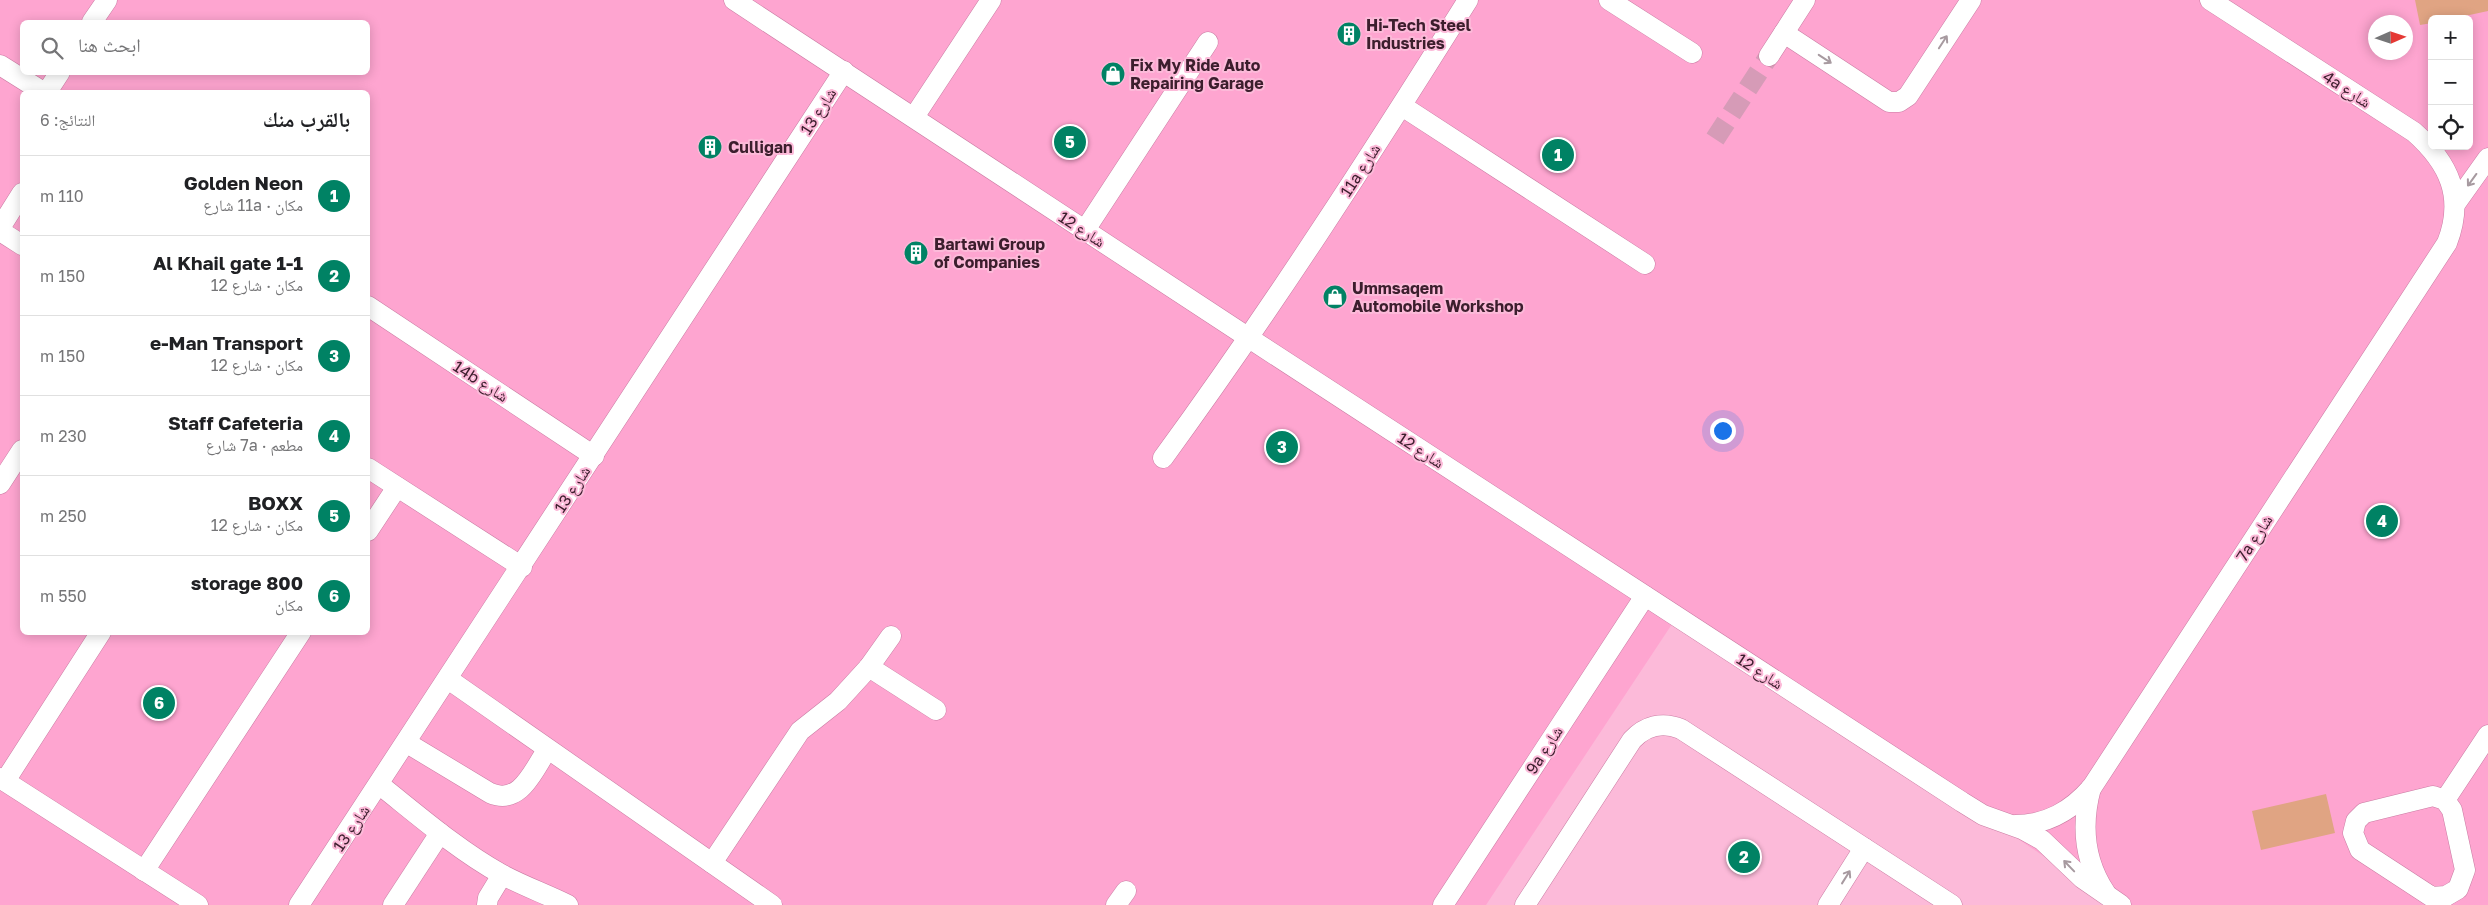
<!DOCTYPE html>
<html lang="ar">
<meta charset="utf-8">
<style>
body{margin:0;font-family:"Golos Text","Noto Naskh Arabic",sans-serif;background:#f6f6f6;color:#202124;direction:rtl}
.controls{position:absolute;right:15px;top:15px;display:grid;overflow:hidden;border-radius:8px;box-shadow:0 2px 12px #0003}
.controls button{width:45px;height:45px;display:grid;place-items:center;padding:0;border:0;border-bottom:1px solid #e0e0e0;background:#fff;color:#202124;font:25px sans-serif}
.compass{position:absolute;left:2368px;top:15px;width:45px;height:45px;border-radius:50%;background:#fff;box-shadow:0 2px 12px #0003;rotate:87deg}
.you{position:absolute;left:1722px;top:430px;width:18px;height:18px;margin:-12px;border:4px solid #fff;border-radius:50%;background:#1a73e8;box-shadow:0 0 0 8px #1a73e833}
.badge{display:grid;place-items:center;width:32px;height:32px;border-radius:50%;background:#008264;color:#fff;font-size:16px;font-weight:700}
.pin{position:absolute;translate:-50% -50%;border:2px solid #fff;box-shadow:0 1px 5px #0006}
.list{margin:0;padding:0;list-style:none}
h2{display:flex;justify-content:space-between;align-items:center;height:65px;margin:0;padding:0 20px;font-size:21px}
h2 small{font-size:16px;font-weight:400;color:#757577}
.list li{display:grid;grid-template-columns:32px 1fr auto;gap:15px;align-items:center;box-sizing:border-box;height:80px;padding:0 20px;border-top:1px solid #e0e0e0}
.list b{display:block;font-size:19px;white-space:nowrap}
.list p{margin:0;font-size:16px;white-space:nowrap;color:#757577}
.list em{font-size:16px;font-style:normal;color:#757577}
.icon{flex:none;width:28px;height:28px;fill:none;stroke:currentColor;stroke-width:2;stroke-linecap:round;stroke-linejoin:round}
.map{position:relative;flex:none;width:2488px;height:905px;overflow:hidden;direction:ltr}
.search{position:absolute;background:#fff;box-shadow:0 2px 12px #0003;left:20px;top:20px;width:350px;height:55px;display:flex;align-items:center;gap:12px;box-sizing:border-box;padding:0 18px;border-radius:8px;color:#757577;font-size:19px}
.panel{position:absolute;background:#fff;box-shadow:0 2px 12px #0003;left:20px;top:90px;width:350px;height:545px;border-radius:8px;direction:rtl}
.map>svg:first-child{display:block}
.built{fill:#fea5d0;fill-rule:evenodd}
.green{fill:#e0a483}
.lines{fill:none;stroke-linecap:round;stroke-linejoin:round}
.minor-tunnel{stroke:#d69bb7;stroke-width:20;stroke-dasharray:20 10;stroke-linecap:butt}
.minor-casing{stroke:#ca7ca3;stroke-width:21}
.minor{stroke:#fff;stroke-width:20}
.oneway{stroke:#a79aa0}
.labels{text-anchor:middle;stroke-width:4;stroke-linejoin:round;paint-order:stroke}
.poi-label{font-size:16px;font-weight:bold;fill:#3c1e2d;stroke:#fcbad9;text-anchor:start}
.street-label{font-size:16px;fill:#3c1e2d;stroke:#fcbad9}
</style>
<div class="map">
<svg width="2488" height="905" viewBox="0 0 2488 905">
<rect width="100%" height="100%" fill="#fcbad9"/>
<!-- built -->
<path class="built" d="M0,0H2488V905H2115L1682,609L1486,905H0ZM2432,19H2469V146H2432ZM22,22H368V72H22ZM2376,22H2406V52H2376ZM22,92H368V632H22Z"/>
<!-- green -->
<g class="green">
<path d="M2415,0H2488V11L2451,19H2432V23L2420,25Z"/>
<path d="M2326,794L2335,833L2261,850L2252,811Z"/>
</g>
<g class="lines">
<!-- minor-tunnel -->
<path class="minor-tunnel" d="M1715,139L1769,56"/>
<defs>
<g id="minor">
<path d="M734,0L1249,338L1962,802L1983,815L2022,829L2042,840L2082,878L2121,905"/>
<path d="M1609,0L1692,53"/>
<path d="M92,22L107,0"/>
<path d="M1784,33L1889,102H1899L1908,96L1971,0"/>
<path d="M1769,56L1805,0"/>
<path d="M0,65L43,92"/>
<path d="M47,92L60,72"/>
<path d="M1402,106L1645,264"/>
<path d="M914,117L991,0"/>
<path d="M2456,203L2488,158"/>
<path d="M0,228L22,193"/>
<path d="M1085,230L1208,42"/>
<path d="M0,231L22,245"/>
<path d="M368,306L594,456"/>
<path d="M1163,458C1271,310 1371,155 1468,0"/>
<path d="M368,468L522,567"/>
<path d="M0,484L22,450"/>
<path d="M368,531L397,487"/>
<path d="M869,667L936,710"/>
<path d="M448,679L772,905"/>
<path d="M407,743L490,793C520,806 533,771 547,750"/>
<path d="M0,778L198,905"/>
<path d="M5,781L101,632"/>
<path d="M380,785C419,816 458,850 501,874C523,886 546,894 568,905"/>
<path d="M2091,788C2081,825 2084,860 2105,892"/>
<path d="M2433,796L2445,800L2452,810L2465,870L2458,889L2446,896L2432,897L2360,850L2353,833L2356,821L2364,813Z"/>
<path d="M2445,800L2488,735"/>
<path d="M2015,825C2047,825 2071,811 2092,787L2447,243C2465,197 2449,163 2414,132L2210,0"/>
<path d="M712,863L800,731L838,701L869,667L891,636"/>
<path d="M144,871L301,632"/>
<path d="M299,905L844,71"/>
<path d="M393,905L440,833"/>
<path d="M487,905L488,898L502,875"/>
<path d="M1116,905L1126,891"/>
<path d="M1443,905L1645,596"/>
<path d="M1525,905L1632,740C1645,726 1662,721 1681,729L1952,905"/>
<path d="M1828,905L1864,848"/>
</g>
</defs>
<!-- minor casing -->
<use href="#minor" class="minor-casing"/>
<!-- minor -->
<use href="#minor" class="minor"/>
</g>
<!-- one-way arrows -->
<defs><path id="oneway-shaft" d="M-6 0H5M1.5-3L5.5 0L1.5 3" fill="none" stroke-width="1.6" stroke-linecap="round" stroke-linejoin="round" transform="scale(1.25)"/></defs>
<g class="oneway">
<use href="#oneway-shaft" transform="translate(1943 42) rotate(-57)"/>
<use href="#oneway-shaft" transform="translate(1825 59) rotate(33)"/>
<use href="#oneway-shaft" transform="translate(2472 180) rotate(126)"/>
<use href="#oneway-shaft" transform="translate(2069 866) rotate(-134)"/>
<use href="#oneway-shaft" transform="translate(1846 877) rotate(-58)"/>
</g>
<!-- icons -->
<defs>
<symbol id="building-disc" viewBox="-11 -11 22 22"><circle r="9.5" fill="#008264" stroke="#fcbad9"/><path d="M-4-6H4V6H1V3H-1V6H-4ZM-2.5-4.3h1.7v1.8h-1.7ZM.8-4.3h1.7v1.8H.8ZM-2.5-1h1.7V.8h-1.7ZM.8-1h1.7V.8H.8Z" fill="#fff"/></symbol>
<symbol id="shop-disc" viewBox="-11 -11 22 22"><circle r="9.5" fill="#008264" stroke="#fcbad9"/><path d="M-5-2.5h2.3a2.7 3.5 0 0 1 5.4 0H5L5.5 6h-11ZM-1.5-2.5h3a1.5 2.3 0 0 0-3 0Z" fill="#fff"/></symbol>
</defs>
<g fill-rule="evenodd">
<use href="#building-disc" x="1335" y="20" width="28" height="28"/>
<use href="#shop-disc" x="1099" y="60" width="28" height="28"/>
<use href="#building-disc" x="696" y="133" width="28" height="28"/>
<use href="#building-disc" x="902" y="239" width="28" height="28"/>
<use href="#shop-disc" x="1321" y="283" width="28" height="28"/>
</g>
<g class="labels">
<!-- poi labels -->
<g class="poi-label">
<text x="1366" y="31">Hi-Tech Steel<tspan x="1366" dy="18">Industries</tspan></text>
<text x="1130" y="71">Fix My Ride Auto<tspan x="1130" dy="18">Repairing Garage</tspan></text>
<text x="728" y="153">Culligan</text>
<text x="934" y="250">Bartawi Group<tspan x="934" dy="18">of Companies</tspan></text>
<text x="1352" y="294">Ummsaqem<tspan x="1352" dy="18">Automobile Workshop</tspan></text>
</g>
<!-- street labels -->
<g class="street-label">
<text transform="translate(2347 89) rotate(33)" y="6">4a شارع</text>
<text transform="translate(818 111) rotate(-57)" y="6">شارع 13</text>
<text transform="translate(1360 170) rotate(-57)" y="6">11a شارع</text>
<text transform="translate(1082 229) rotate(33)" y="6">شارع 12</text>
<text transform="translate(481 381) rotate(33)" y="6">14b شارع</text>
<text transform="translate(1421 450) rotate(33)" y="6">شارع 12</text>
<text transform="translate(572 489) rotate(-57)" y="6">شارع 13</text>
<text transform="translate(2254 538) rotate(-57)" y="6">7a شارع</text>
<text transform="translate(1760 671) rotate(33)" y="6">شارع 12</text>
<text transform="translate(1544 750) rotate(-57)" y="6">9a شارع</text>
<text transform="translate(351 828) rotate(-56)" y="6">شارع 13</text>
</g>
</g>
</svg>
<div class="controls">
<button>+</button>
<button>−</button>
<button><svg class="icon" aria-label="locate" viewBox="0 0 24 24"><circle cx="12" cy="12" r="6"/><path d="M12 2v4M12 18v4M2 12h4M18 12h4"/></svg></button>
</div>
<svg class="compass" viewBox="-18 -18 36 36"><path d="M0-13l5 13h-10z" fill="#e53935"/><path d="M0 13l5-13h-10z" fill="#757577"/></svg>
<div class="you"></div>
<div class="pin badge" style="left:1558px;top:155px">1</div>
<div class="pin badge" style="left:1744px;top:857px">2</div>
<div class="pin badge" style="left:1282px;top:447px">3</div>
<div class="pin badge" style="left:2382px;top:521px">4</div>
<div class="pin badge" style="left:1070px;top:142px">5</div>
<div class="pin badge" style="left:159px;top:703px">6</div>
<div class="search"><svg class="icon" aria-label="search" viewBox="0 0 24 24"><circle cx="10" cy="10" r="6"/><path d="M15 15l6 6"/></svg>ابحث هنا</div>
<section class="panel">
<h2>بالقرب منك<small>النتائج: 6</small></h2>
<ul class="list">
<li><span class="badge">1</span><div><b>Golden Neon</b><p>مكان · 11a شارع</p></div><em>110 m</em></li>
<li><span class="badge">2</span><div><b>Al Khail gate 1-1</b><p>مكان · شارع 12</p></div><em>150 m</em></li>
<li><span class="badge">3</span><div><b>e-Man Transport</b><p>مكان · شارع 12</p></div><em>150 m</em></li>
<li><span class="badge">4</span><div><b>Staff Cafeteria</b><p>مطعم · 7a شارع</p></div><em>230 m</em></li>
<li><span class="badge">5</span><div><b>BOXX</b><p>مكان · شارع 12</p></div><em>250 m</em></li>
<li><span class="badge">6</span><div><b>800 storage</b><p>مكان</p></div><em>550 m</em></li>
</ul>
</section>
</div>
